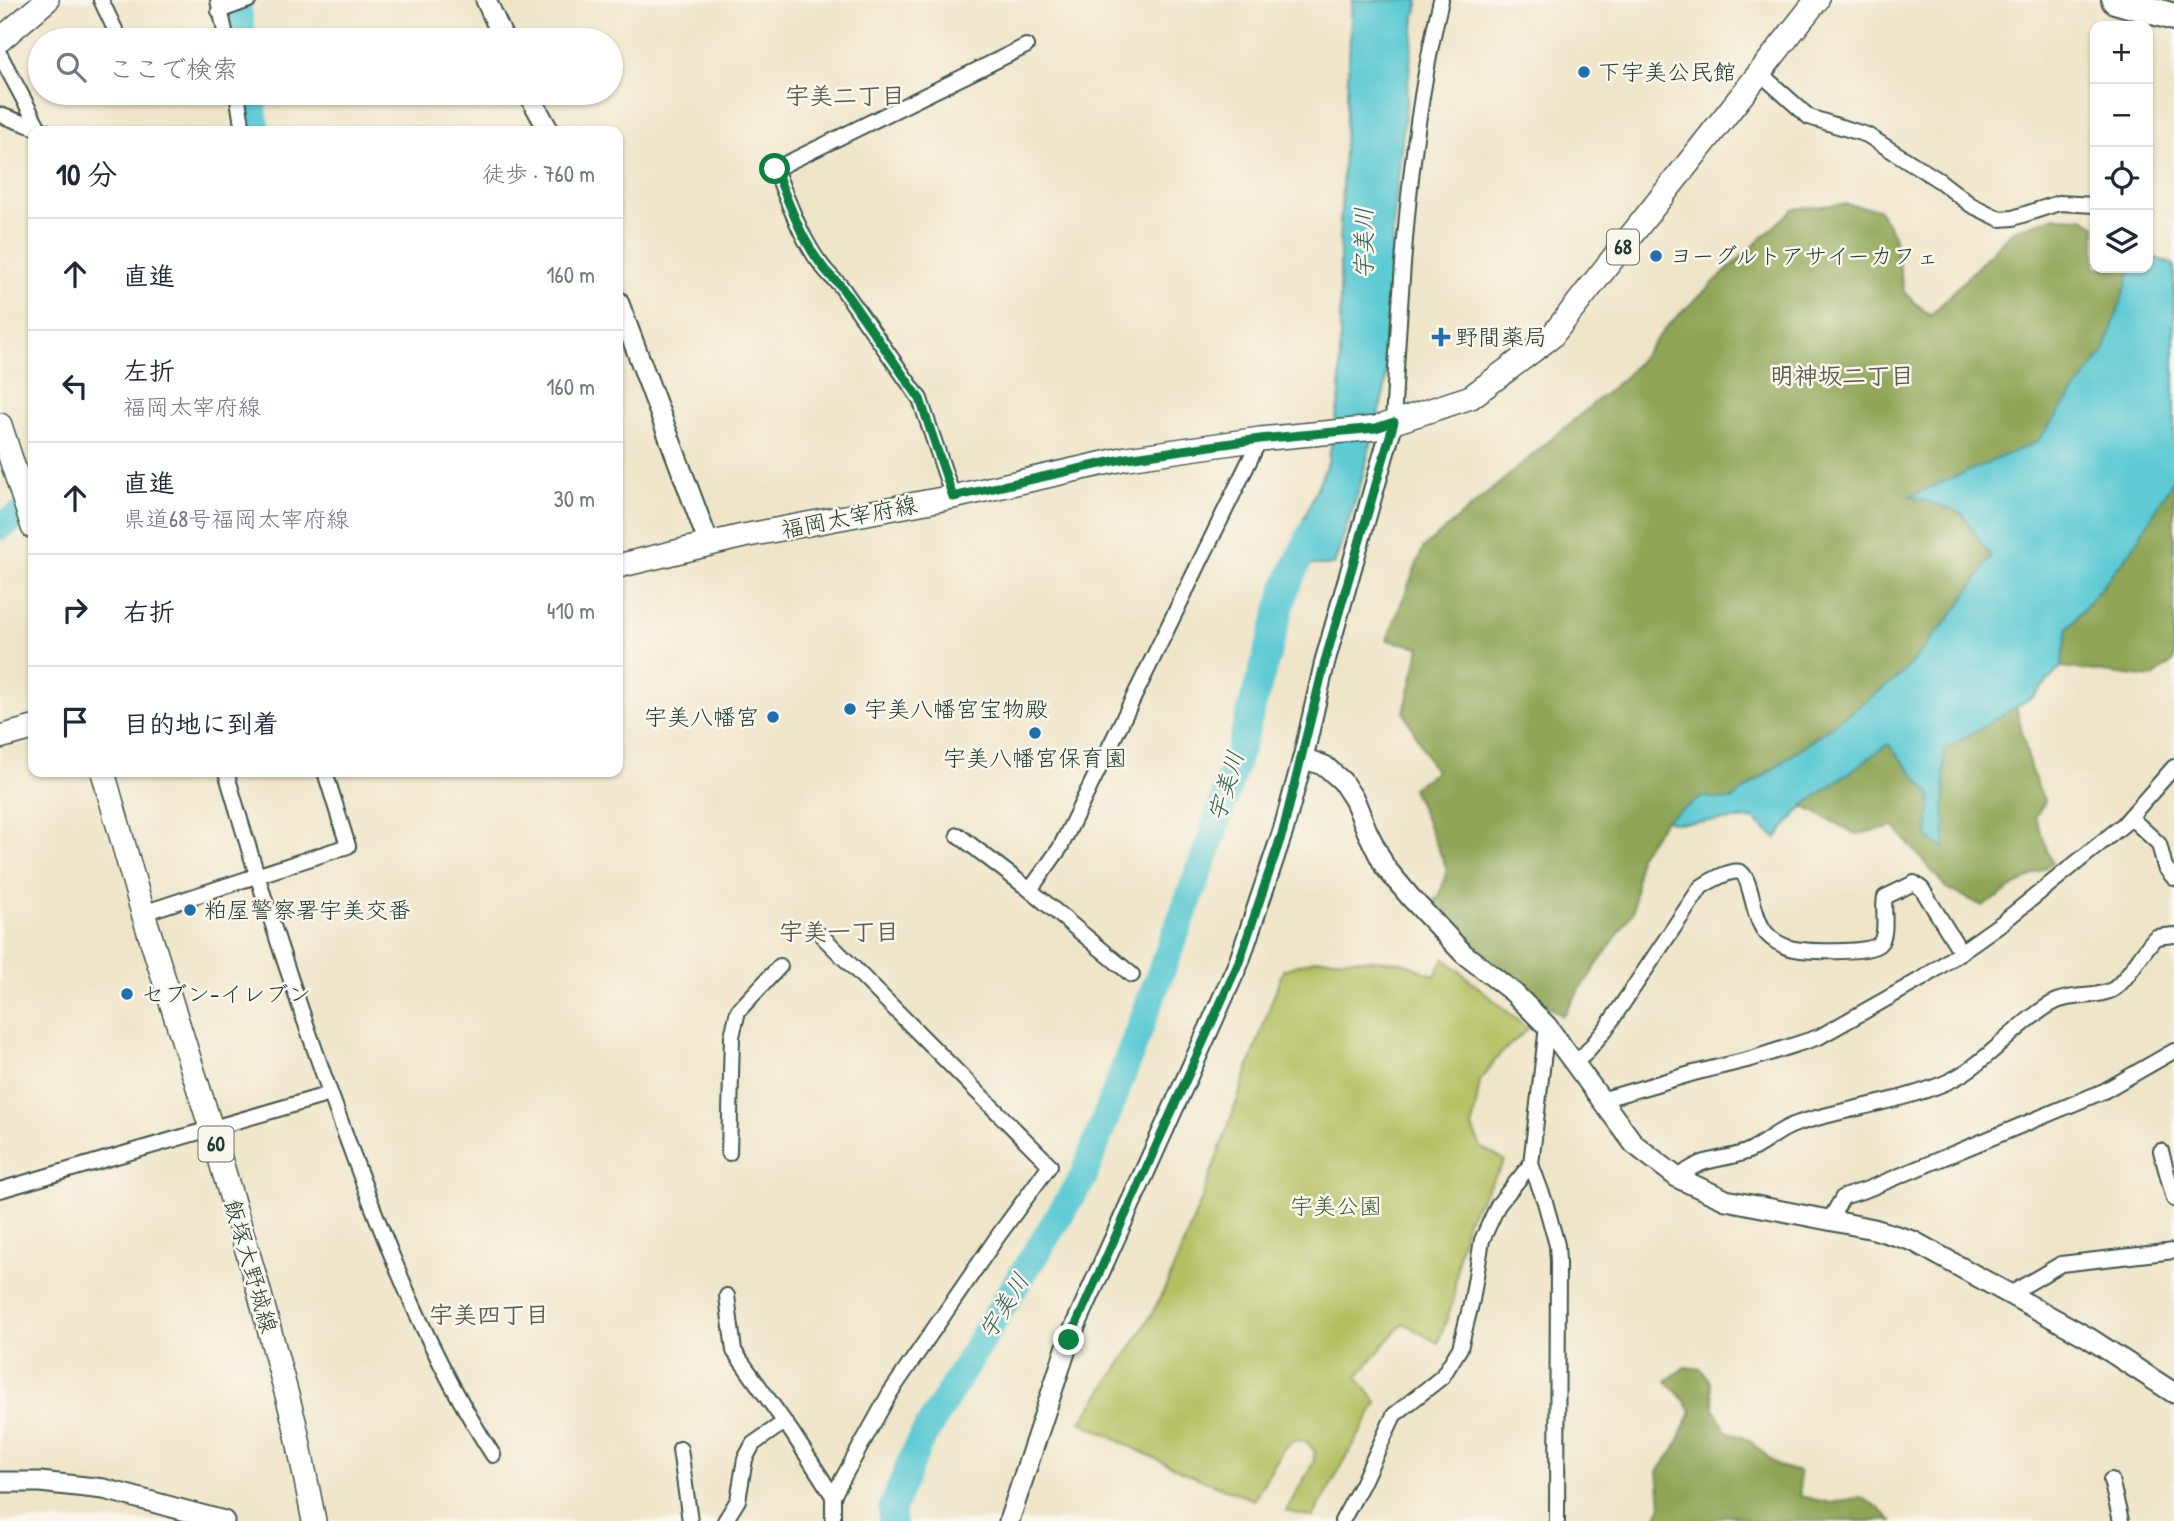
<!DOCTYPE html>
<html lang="ja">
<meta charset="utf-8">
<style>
body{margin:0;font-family:"Patrick Hand","Klee One",sans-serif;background:#f2f2f3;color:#1f2937}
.controls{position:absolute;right:21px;top:21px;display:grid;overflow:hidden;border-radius:14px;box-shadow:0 2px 5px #0004}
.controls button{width:63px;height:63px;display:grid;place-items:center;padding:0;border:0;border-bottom:2px solid #e0e1e3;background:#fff;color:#1f2937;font:35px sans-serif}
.stop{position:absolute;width:21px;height:21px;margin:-16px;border:5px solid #0b8043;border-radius:50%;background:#fff}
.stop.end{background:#0b8043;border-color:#fff;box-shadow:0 2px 7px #0008}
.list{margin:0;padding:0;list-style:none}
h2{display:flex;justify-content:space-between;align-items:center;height:91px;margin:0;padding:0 28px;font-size:30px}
h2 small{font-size:23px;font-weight:400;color:#747a83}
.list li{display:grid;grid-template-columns:46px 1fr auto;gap:21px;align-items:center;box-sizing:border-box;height:112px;padding:0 28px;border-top:2px solid #e0e1e3}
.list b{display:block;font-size:26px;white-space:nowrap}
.list p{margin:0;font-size:23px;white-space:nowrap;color:#747a83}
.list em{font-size:23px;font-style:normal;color:#747a83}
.icon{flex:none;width:38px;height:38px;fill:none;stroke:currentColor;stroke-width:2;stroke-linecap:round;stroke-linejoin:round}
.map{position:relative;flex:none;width:2174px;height:1521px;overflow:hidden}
.search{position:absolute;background:#fff;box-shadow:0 2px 5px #0004;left:28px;top:28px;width:595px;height:77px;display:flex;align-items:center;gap:18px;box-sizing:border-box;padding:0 24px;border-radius:38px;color:#747a83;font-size:26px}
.panel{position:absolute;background:#fff;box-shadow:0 2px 5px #0004;left:28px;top:126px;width:595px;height:651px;border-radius:14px}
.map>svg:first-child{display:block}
.green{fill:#b4bf61;stroke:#6a7e4a;stroke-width:2}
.forest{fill:#8fa657;stroke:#577246;stroke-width:2}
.water{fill:#5dcad4;stroke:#3e8484;stroke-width:2}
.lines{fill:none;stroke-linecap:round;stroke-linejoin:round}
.river{stroke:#5dcad4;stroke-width:28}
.street-casing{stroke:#3e564a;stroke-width:18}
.secondary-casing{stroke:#3e564a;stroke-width:23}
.primary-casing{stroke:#3e564a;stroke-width:26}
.highway-casing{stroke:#3e564a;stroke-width:30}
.street{stroke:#fff;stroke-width:14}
.secondary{stroke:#fff;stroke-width:19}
.primary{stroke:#fff;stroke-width:23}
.highway{stroke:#fff;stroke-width:26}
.route{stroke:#0b8043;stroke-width:9}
.poi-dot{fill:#1f6fb2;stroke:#fbf7ec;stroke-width:2.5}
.labels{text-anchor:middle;stroke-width:5;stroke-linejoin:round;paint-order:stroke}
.shield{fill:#fbf7ec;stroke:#61756b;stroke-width:2}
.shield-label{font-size:21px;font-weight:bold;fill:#1f3d34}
.poi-label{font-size:23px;fill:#1f3d34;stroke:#fbf7ec;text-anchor:start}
.street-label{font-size:23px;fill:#1f3d34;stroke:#fbf7ec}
.park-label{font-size:23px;fill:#445e3f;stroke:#fbf7ec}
.neighbourhood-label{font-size:24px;font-weight:bold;fill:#5c5e52;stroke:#fbf7ec}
.water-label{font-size:24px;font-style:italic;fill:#2e605c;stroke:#fbf7ec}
</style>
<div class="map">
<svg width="2174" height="1521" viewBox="0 0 2174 1521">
<rect width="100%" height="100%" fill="#fbf7ec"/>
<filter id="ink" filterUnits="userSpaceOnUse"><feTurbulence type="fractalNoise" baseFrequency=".0143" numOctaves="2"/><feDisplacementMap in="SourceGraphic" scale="14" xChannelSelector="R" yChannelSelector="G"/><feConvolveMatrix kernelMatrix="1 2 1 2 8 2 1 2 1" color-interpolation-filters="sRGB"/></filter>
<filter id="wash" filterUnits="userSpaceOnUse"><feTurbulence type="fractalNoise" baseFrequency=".00686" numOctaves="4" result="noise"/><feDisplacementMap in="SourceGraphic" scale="28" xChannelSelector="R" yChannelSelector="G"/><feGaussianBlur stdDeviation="1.57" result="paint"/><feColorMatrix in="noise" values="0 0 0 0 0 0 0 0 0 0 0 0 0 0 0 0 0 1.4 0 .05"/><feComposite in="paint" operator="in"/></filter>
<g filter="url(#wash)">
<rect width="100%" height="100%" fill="#efe5c9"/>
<!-- green -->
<path class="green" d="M1444,958L1528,1029L1500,1054L1480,1081L1472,1128L1481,1147L1505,1161L1467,1220L1459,1252L1453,1302L1438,1343L1403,1323L1357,1377L1377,1403L1313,1517L1286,1511L1313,1463L1315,1452L1308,1443L1295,1440L1284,1448L1254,1500L1187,1474L1081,1422C1109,1380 1145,1331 1166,1286C1211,1184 1245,1075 1283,970L1316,959H1354L1401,962L1435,976Z"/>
<!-- forest -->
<g class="forest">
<path d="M1843,204L1878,209L1894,235L1904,292L1930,316L2013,230L2055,217L2083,218L2095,225V268H2132L2105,352L2037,442L1911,496L1962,513L1991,557L1959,607L1901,675L1730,800L1703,797L1665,820L1639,856L1633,912L1562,1016L1503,972L1429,904L1440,895L1447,869L1412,788L1435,772L1404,712L1420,647L1387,640L1423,548L1627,375L1668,325L1793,209Z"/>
<path d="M2174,479V661L2152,678L2061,667L2068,629L2131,551Z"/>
<path d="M2016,706L2031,771L2045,802L2035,817L2052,863L1983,906L1946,888L1895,827L1856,834L1803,806L1888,744L1932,794L1928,838L1944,750Z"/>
<path d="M1685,1367L1701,1369L1711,1383L1714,1408L1726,1431L1749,1440L1778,1466L1799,1472L1800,1496L1831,1503L1860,1497L1878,1507L1892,1521H1751C1738,1516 1726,1511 1715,1521H1656L1661,1504L1658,1471L1675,1449L1691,1412L1685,1401L1666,1381Z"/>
</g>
<!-- water -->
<g class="water">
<path d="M1352,0H1419L1415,17L1393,226L1385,388L1360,486L1334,565H1284L1328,462L1340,396V228Z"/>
<path d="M2148,255L2174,265V479L2131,551L2068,628L2061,667L2034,696L1944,750L1945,848L1928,838L1931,794L1888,744L1803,806L1776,838L1753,819L1674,823L1665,820L1703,797L1731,800L1901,675L1959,607L1991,557L1962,513L1910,496L2037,442L2104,352L2132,268H2148Z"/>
</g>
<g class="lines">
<!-- river -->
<g class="river">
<path d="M236,0L243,40"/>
<path d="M251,93L256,131"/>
<path d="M0,526L33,508"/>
<path d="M892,1521V1509L918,1445L989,1327L1083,1178L1209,845L1242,742L1286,588L1312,531"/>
</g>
</g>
</g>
<g filter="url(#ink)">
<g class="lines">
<defs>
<g id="street">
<path d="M101,0L120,40"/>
<path d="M218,0L227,40"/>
<path d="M219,11L249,0"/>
<path d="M0,55L40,130"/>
<path d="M1761,74L1809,117L1867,135L1940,181L1971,205L2000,219L2013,218L2059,203L2095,205"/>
<path d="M237,93L243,131"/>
<path d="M0,115L45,131"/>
<path d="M1393,422C1401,281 1408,138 1441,0"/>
<path d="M953,497L920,399L840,285C806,256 792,210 775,169L1026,46"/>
<path d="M226,772C262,896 302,1018 347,1139C387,1248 429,1356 493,1455"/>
<path d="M2130,817L2159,844L2165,867L2174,878"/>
<path d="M958,835L1030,890L1060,848L1260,439"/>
<path d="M1030,890L1132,975"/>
<path d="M143,913L348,846L325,772"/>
<path d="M822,936L1050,1165L998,1236L890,1393L833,1496V1521"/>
<path d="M1547,1026L1531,1164L1545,1202L1557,1245L1558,1261L1557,1521"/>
<path d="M1575,1061L1584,1055L1605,1030L1701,887C1708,882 1731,869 1740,872C1752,877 1752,920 1767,934C1773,941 1781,945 1790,948C1805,952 1869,954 1879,944C1889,934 1882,910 1885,897L1914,883L1922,889L1961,952"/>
<path d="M1601,1100L1694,1073L1751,1059L1819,1037L1925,977L2003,922L2123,825L2174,767"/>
<path d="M2161,1151L2174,1199"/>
<path d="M729,1153L732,1036L738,1011L780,966"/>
<path d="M1678,1178C1703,1156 1718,1162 1746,1152C1764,1145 1777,1130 1796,1124C1845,1108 1897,1103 1945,1083C1985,1066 2013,1026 2051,1004C2069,993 2094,999 2112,990C2126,983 2143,949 2156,937L2174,935"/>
<path d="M0,1190L330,1094"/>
<path d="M1829,1221L1843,1197L1868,1189L2104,1091L2174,1051"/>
<path d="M2010,1294L2061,1264L2174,1251"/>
<path d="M727,1296L734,1351L793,1434L833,1496"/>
<path d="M680,1449L690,1521"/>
<path d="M2111,1480L2121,1521"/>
<path d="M725,1521L738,1500L745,1459L753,1444L783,1423"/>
<path d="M1342,1521L1362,1484L1394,1415L1442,1377L1460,1348L1472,1300L1482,1240L1498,1205L1531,1164"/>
</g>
<g id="secondary">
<path d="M486,0L504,40"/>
<path d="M528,93L549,131"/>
<path d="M618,301L709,544"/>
<path d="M1303,758L1325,766L1342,781L1355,801L1367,831L1385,867L1411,898L1464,954L1514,993L1547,1026L1634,1144L1678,1178L1726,1200L1874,1229L1913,1241L2089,1338L2174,1393"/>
<path d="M0,1482H40L104,1489L224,1521"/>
<path d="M1009,1521L1069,1340L1239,962L1283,831L1303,758L1325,661L1393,422"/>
</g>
<g id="primary">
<path d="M0,40L47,0"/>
<path d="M0,425L33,527"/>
<path d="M618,566L743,536L953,497L1127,458L1260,439L1376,428L1471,397L1551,337L1817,0"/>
<path d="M0,737L33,728"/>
<path d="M103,772L143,913L211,1128L257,1284L295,1425L314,1521"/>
</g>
<path id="highway" d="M2115,0L2174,17"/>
</defs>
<!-- street casing -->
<use href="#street" class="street-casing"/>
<!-- secondary casing -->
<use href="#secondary" class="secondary-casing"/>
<!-- primary casing -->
<use href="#primary" class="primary-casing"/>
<!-- highway casing -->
<use href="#highway" class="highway-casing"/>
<!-- street -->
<use href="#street" class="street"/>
<!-- secondary -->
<use href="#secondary" class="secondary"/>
<!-- primary -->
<use href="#primary" class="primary"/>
<!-- highway -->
<use href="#highway" class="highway"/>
</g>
</g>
<g class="lines" filter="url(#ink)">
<!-- route -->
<path class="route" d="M775,169C792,210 806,256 840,285L920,399L953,497L1127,458L1260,439L1376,428L1394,422L1325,661L1283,831L1239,962L1069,1340"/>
</g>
<!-- markers -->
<g class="poi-dot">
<circle cx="1584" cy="72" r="7"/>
<circle cx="1656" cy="256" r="7"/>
<path d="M1437.5 326.5h7v7h7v7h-7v7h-7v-7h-7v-7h7z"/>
<circle cx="850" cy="709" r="7"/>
<circle cx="773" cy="717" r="7"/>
<circle cx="1035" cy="733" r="7"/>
<circle cx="190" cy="910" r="7"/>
<circle cx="127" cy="994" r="7"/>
</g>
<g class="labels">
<!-- shield labels -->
<g class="shield">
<rect x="1607" y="229.5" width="32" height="35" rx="5"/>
<rect x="198.5" y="1126.5" width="35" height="35" rx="5"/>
</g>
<g class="shield-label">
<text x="1623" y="254">68</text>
<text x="216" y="1151">60</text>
</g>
<!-- poi labels -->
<g class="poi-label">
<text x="1598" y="80">下宇美公民館</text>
<text x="1670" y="264">ヨーグルトアサイーカフェ</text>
<text x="1455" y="345">野間薬局</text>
<text x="864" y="717">宇美八幡宮宝物殿</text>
<text x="759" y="725" text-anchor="end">宇美八幡宮</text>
<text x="1035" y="766" text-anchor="middle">宇美八幡宮保育園</text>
<text x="204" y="918">粕屋警察署宇美交番</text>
<text x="141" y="1002">セブン-イレブン</text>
</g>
<!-- street labels -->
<g class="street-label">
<text transform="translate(849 517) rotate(-11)" y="8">福岡太宰府線</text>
<text transform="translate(251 1266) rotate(74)" y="8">飯塚大野城線</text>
</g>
<!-- park labels -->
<g class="park-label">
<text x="1336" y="1214">宇美公園</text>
</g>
<!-- neighbourhood labels -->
<g class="neighbourhood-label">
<text x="845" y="104">宇美二丁目</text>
<text x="1842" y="384">明神坂二丁目</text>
<text x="839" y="940">宇美一丁目</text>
<text x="489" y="1323">宇美四丁目</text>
</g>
<!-- water labels -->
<g class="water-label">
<text transform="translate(1364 243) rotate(-90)" y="8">宇美川</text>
<text transform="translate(1226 786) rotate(-73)" y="8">宇美川</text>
<text transform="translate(1004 1306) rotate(-58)" y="8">宇美川</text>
</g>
</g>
</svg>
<div class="controls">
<button>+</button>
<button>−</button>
<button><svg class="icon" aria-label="locate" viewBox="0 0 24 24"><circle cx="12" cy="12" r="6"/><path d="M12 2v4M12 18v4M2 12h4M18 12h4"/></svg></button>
<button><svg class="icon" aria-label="layers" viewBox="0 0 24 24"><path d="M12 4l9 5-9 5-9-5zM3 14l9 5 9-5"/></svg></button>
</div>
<div class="stop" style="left:775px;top:169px"></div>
<div class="stop end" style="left:1069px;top:1340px"></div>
<div class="search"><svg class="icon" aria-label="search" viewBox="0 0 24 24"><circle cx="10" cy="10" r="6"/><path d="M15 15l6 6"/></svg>ここで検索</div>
<section class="panel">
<h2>10 分<small>徒歩 · 760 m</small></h2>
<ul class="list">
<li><svg class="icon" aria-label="ahead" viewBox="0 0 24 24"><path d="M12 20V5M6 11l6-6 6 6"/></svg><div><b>直進</b></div><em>160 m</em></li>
<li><svg class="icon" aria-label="left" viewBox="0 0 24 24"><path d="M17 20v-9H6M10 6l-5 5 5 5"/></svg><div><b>左折</b><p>福岡太宰府線</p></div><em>160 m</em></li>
<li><svg class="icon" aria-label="ahead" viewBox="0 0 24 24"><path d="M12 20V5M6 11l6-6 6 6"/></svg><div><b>直進</b><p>県道68号福岡太宰府線</p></div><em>30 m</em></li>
<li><svg class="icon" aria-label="right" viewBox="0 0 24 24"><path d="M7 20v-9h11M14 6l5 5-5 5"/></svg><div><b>右折</b></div><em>410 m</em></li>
<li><svg class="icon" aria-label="arrive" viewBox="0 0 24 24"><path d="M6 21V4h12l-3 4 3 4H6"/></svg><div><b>目的地に到着</b></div></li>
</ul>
</section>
</div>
